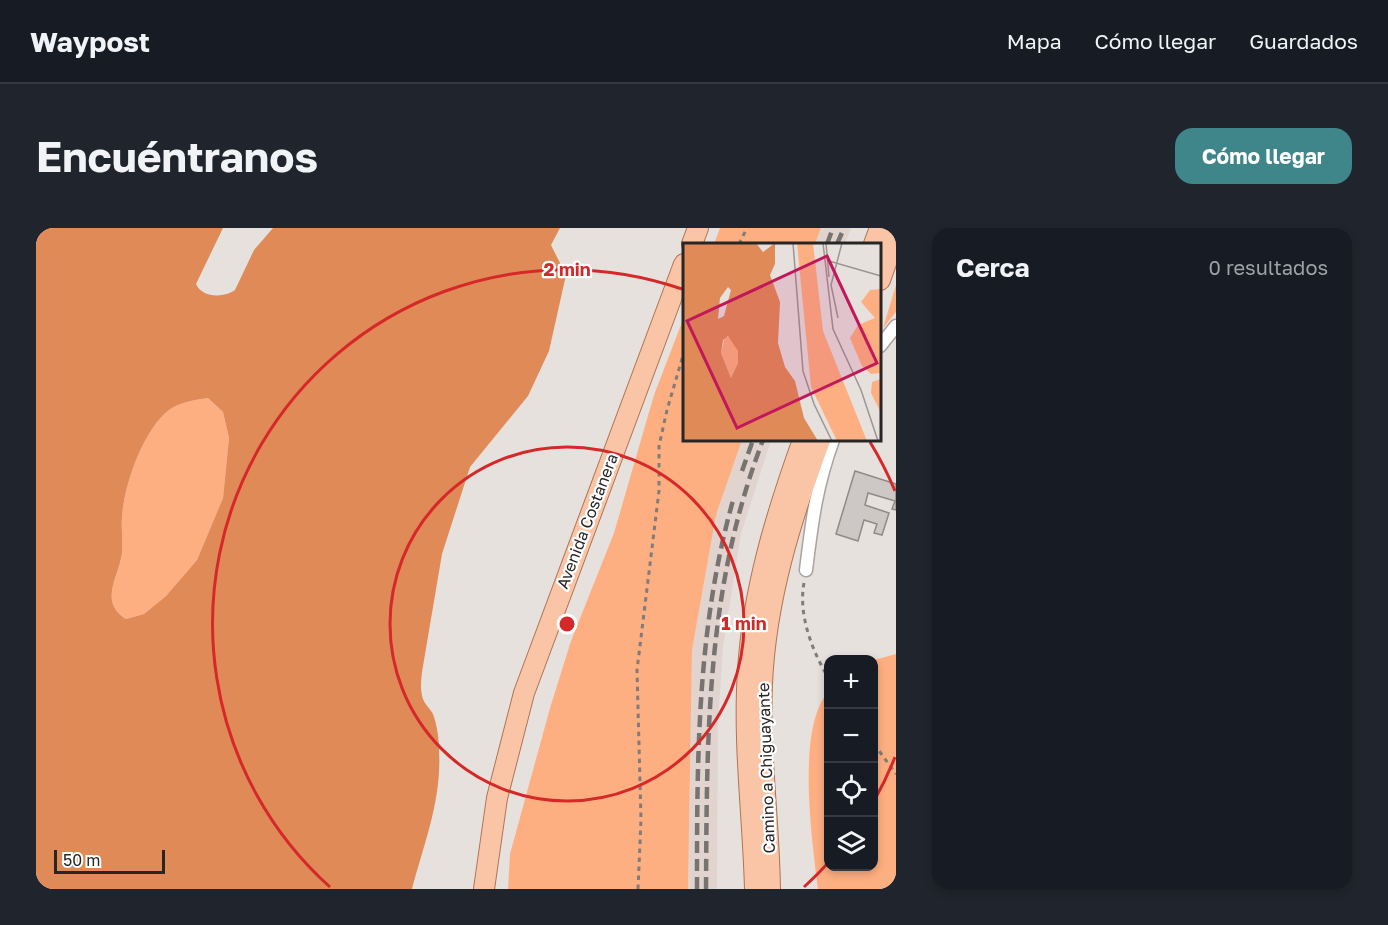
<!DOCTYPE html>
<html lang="es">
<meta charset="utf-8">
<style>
body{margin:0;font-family:"Golos Text",sans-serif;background:#20242c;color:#f1f3f6}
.controls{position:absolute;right:18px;bottom:18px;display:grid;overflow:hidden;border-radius:12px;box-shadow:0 3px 9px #0003}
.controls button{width:54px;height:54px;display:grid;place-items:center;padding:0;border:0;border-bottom:2px solid #363941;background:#171b24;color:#f1f3f6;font:30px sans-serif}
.scale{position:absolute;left:18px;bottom:15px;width:111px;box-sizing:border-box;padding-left:6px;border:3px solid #282625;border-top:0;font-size:16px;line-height:21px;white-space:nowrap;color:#282625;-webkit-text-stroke:4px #fff;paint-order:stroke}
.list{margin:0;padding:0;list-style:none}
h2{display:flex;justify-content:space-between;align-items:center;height:78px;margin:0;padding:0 24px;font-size:26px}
h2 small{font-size:20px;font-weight:400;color:#9ea1a6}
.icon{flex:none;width:33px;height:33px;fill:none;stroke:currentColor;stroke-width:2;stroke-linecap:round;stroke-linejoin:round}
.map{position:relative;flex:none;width:860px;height:661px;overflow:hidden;border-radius:18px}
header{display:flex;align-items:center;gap:36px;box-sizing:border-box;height:84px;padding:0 30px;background:#171b24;border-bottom:2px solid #363941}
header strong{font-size:28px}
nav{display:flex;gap:33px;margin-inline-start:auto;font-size:21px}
.intro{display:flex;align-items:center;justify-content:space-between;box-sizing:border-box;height:144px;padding:0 36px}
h1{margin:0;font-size:42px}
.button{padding:15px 27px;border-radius:18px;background:#3e868a;color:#fff;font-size:21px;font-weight:700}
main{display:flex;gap:36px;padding:0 36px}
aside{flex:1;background:#171b24;border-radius:18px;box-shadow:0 3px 9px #0003}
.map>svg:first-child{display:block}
.built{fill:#e1d4ce}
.green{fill:#feaf82}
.water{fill:#e08a58;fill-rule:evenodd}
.building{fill:#cdc8c5;stroke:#8f8a88;stroke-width:1.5}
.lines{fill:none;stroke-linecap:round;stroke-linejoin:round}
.minor-casing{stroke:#a8a3a0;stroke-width:15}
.primary-casing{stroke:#af7452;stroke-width:22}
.path{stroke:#807c7b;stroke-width:3;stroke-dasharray:4.5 4.5;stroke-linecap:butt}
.minor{stroke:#fff;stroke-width:12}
.primary{stroke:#fac5a6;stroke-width:20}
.rail{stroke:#777371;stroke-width:4.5;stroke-dasharray:12 6;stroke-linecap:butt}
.ring{fill:none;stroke:#d62828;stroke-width:3}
.labels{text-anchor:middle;stroke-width:4.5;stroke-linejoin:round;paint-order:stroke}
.street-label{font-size:16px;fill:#282625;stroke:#fff}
.inset-road{fill:none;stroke:#9b9694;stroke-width:1.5}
.view{fill:#c2185b;fill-opacity:0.15;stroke:#c2185b;stroke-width:3}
.inset-edge{fill:none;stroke:#282625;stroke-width:3}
.centre{fill:#d62828;stroke:#fff;stroke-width:3}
.ring-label{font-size:18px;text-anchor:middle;font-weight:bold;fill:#d62828;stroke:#fff;stroke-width:4.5;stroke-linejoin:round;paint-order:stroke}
</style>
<header>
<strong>Waypost</strong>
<nav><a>Mapa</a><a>Cómo llegar</a><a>Guardados</a></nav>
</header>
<div class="intro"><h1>Encuéntranos</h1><a class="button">Cómo llegar</a></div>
<main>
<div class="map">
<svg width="860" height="661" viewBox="0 0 860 661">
<rect width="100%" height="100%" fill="#e7e1de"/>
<!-- built -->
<g class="built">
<path d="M785,0H815L809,16H779Z"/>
<path d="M706,212H735L705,306L687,419L682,496L681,661H652L656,422L680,287Z"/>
</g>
<!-- green -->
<g class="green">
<path d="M684,0H785L779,16H678Z"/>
<path d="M860,57V84L847,100Z"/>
<path d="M648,89V212H706L680,287L656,422L652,661H472L474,626L514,480L535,413L578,305L618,167Z"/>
<path d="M172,170L187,184L193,210L187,270L161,332L130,368L108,386L90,391C62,373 83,351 86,325C87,313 85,301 86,289C88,257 107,202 133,182C144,174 159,172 172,170Z"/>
<path d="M860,426V661H782C776,612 760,501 792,464V638H838V432Z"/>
</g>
<!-- water -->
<path class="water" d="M0,0H187L160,56C166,70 188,70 199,62L218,22L237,0H524L515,17L530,47L513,123L492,168L434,239L406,326L386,444C385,453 384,462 387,471C389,477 394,480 397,486C401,497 403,511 403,522C406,572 388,615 376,661H0ZM172,170L187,184L193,210L187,270L161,332L130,368L108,386L90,391C62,373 83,350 86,325C87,313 85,301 86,289C88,257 107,202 133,182C144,174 159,172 172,170Z"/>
<!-- building -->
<path class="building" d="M819,243L860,256V282L856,281L859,273L832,265L829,277L853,285L846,307L838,305L841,296L828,292L822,313L800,306Z"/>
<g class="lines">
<defs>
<g id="minor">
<path d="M844,118L860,98"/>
<path d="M770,342C776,293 780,259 797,212"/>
</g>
<g id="primary">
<path d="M656,16L662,0"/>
<path d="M838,16L844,0"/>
<path d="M844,52L860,7"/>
<path d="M448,661L461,570L488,465L648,36"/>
<path d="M719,661C717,588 707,515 712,442C717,362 740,287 767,212"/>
<path d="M734,661C733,592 723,524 726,455C730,370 755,291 784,212"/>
</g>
</defs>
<!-- minor casing -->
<use href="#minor" class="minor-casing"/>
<!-- primary casing -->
<use href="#primary" class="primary-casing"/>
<!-- path -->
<g class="path">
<path d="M703,16L711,0"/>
<path d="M768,355C762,386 776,423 792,449"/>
<path d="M838,516L860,546"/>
<path d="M602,661L605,592L601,442L623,263V218L631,182L648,124"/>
</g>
<!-- minor -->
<use href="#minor" class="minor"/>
<!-- primary -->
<use href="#primary" class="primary"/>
<!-- rail -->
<g class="rail">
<path d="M791,16L797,0"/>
<path d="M801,16L808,0"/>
<path d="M706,243L717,212"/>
<path d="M661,661C661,528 661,397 698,269"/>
<path d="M670,661C671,505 670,360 727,212"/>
</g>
</g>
<!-- distance rings -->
<g class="ring">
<circle cx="531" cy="396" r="177"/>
<path d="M859 529A354 354 0 0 1 838 573M792 635A354 354 0 0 1 768 659M294 659A354 354 0 0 1 646 61M834 214A354 354 0 0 1 859 263"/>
</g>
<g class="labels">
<!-- street labels -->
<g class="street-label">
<text transform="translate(551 293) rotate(-69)" y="6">Avenida Costanera</text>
<text transform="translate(730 540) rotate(-92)" y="6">Camino a Chiguayante</text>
</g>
</g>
<!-- overview -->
<g transform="translate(647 15)">
<rect width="198" height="198" fill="#e7e1de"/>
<path d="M114,0H130L140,88L184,198H154L128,144ZM198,46V130L188,131L179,123L167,95L175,82L192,75L178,59L187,47ZM42,94H48L55,108V120L48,135L38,110ZM198,136V170L188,150L189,139Z" fill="#feaf82"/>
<path d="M0,0H73L80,9L92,0V21L87,32L97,59L95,100L102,124L112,138L121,175L135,198H0ZM45,44L48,47L41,73L35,76L37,55ZM45,93L55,108V120L48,135L38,110L40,97Z" fill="#e08a58" fill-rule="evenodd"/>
<path class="inset-road" d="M110,0L120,128L131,161L149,198M140,0L150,86L178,147L195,198M143,0L146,34M146,18L198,33M155,75L148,42L159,0"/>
<path class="view" d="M144,13L194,120L54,185L4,78Z"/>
<rect width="198" height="198" class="inset-edge"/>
</g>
<circle cx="531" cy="396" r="9" class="centre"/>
<g class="ring-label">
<text x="531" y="48">2 min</text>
<text x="708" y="402">1 min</text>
</g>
</svg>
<div class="controls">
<button>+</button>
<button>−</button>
<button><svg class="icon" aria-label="locate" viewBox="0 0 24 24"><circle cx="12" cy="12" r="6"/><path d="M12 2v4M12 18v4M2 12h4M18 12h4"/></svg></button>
<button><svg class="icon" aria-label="layers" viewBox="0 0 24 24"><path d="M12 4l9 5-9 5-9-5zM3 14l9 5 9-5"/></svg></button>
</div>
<div class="scale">50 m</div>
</div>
<aside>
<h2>Cerca<small>0 resultados</small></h2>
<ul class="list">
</ul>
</aside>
</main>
